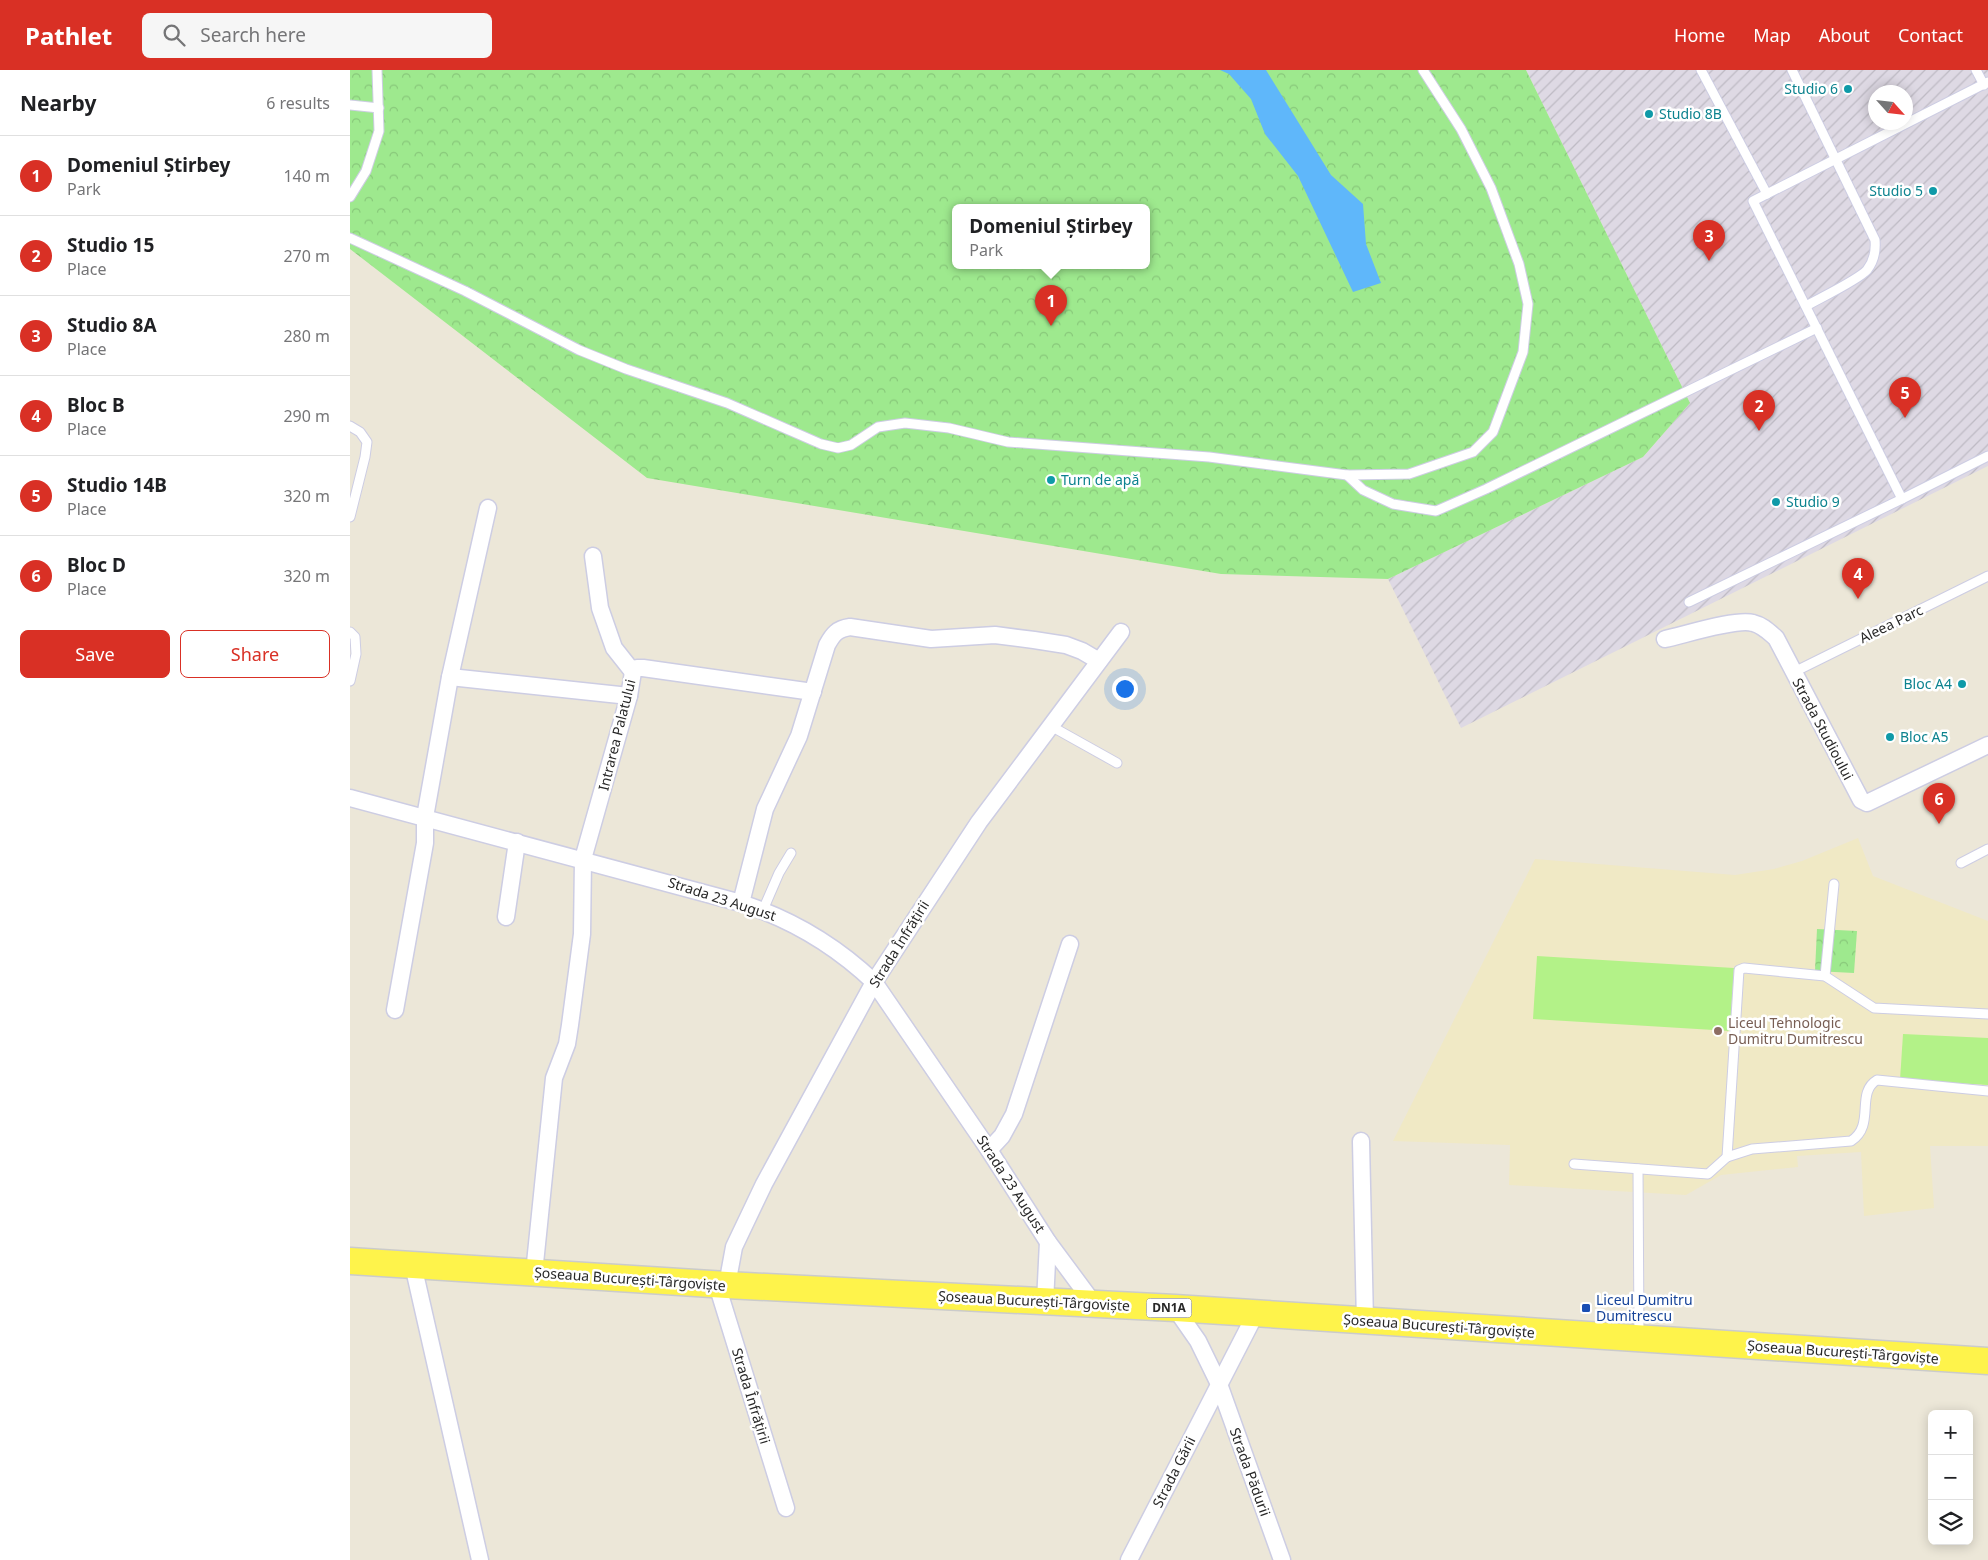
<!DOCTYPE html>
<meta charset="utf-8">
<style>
body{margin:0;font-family:"Noto Sans",sans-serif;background:#f6f6f6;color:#202124}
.controls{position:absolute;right:15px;bottom:15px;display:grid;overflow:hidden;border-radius:8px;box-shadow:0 2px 12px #0003}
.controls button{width:45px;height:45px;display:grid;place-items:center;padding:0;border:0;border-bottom:1px solid #e0e0e0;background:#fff;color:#202124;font:25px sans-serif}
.compass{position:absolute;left:1518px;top:15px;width:45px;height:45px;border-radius:50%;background:#fff;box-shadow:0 2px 12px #0003;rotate:117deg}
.you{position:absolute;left:774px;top:618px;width:18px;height:18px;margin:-12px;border:4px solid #fff;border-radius:50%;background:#1a73e8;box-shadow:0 0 0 8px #1a73e833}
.badge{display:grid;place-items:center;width:32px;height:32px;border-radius:50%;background:#d93025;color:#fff;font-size:16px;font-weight:700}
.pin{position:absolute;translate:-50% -41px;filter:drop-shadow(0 1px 2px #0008)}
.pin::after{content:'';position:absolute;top:26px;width:18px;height:15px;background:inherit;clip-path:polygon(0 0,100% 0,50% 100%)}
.popup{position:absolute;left:602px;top:134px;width:198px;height:65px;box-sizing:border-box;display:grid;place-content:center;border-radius:8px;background:#fff;filter:drop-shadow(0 1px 4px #0005);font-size:16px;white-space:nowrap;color:#757577}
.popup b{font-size:19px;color:#202124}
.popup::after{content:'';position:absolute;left:50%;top:100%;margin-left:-10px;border:10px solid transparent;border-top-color:#fff}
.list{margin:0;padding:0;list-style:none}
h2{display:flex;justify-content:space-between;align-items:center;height:65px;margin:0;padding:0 20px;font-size:21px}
h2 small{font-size:16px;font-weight:400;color:#757577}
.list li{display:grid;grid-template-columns:32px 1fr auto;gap:15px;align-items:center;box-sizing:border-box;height:80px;padding:0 20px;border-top:1px solid #e0e0e0}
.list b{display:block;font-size:19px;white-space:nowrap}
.list p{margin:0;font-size:16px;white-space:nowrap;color:#757577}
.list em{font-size:16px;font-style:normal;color:#757577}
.actions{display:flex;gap:10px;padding:15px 20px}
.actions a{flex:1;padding:11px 0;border:1px solid #d93025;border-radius:8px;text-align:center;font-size:18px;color:#d93025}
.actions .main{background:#d93025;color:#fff}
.icon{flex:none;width:28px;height:28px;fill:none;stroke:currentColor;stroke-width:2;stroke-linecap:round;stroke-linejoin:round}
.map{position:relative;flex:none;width:1638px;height:1490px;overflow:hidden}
header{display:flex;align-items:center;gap:30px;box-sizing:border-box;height:70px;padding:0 25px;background:#d93025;color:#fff}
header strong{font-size:24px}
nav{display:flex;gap:28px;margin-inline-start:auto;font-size:18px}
.search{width:350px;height:45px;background:#f6f6f6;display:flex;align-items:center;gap:12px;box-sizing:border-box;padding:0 18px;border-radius:8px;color:#757577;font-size:19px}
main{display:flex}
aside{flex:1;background:#fff}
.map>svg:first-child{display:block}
.industrial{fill:url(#industrial-furrows);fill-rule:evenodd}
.education{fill:#f0e9c5}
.park{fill:url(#park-crowns);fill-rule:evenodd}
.pitch{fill:#b3f288}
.water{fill:#5fb7fa}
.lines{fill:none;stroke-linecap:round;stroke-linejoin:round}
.service-casing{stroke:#cdcde3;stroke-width:11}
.minor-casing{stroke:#cdcde3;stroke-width:19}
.primary-casing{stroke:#cbcbcb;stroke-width:29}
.service{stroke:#fff;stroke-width:9}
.minor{stroke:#fff;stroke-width:16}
.primary{stroke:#fef34b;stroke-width:26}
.culture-dot{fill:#0f9aa8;stroke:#fff;stroke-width:2}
.education-dot{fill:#8d6e63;stroke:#fff;stroke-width:2}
.transit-dot{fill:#1a4fb4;stroke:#fff;stroke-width:2}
.labels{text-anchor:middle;stroke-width:5;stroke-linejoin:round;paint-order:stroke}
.shield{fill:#fff;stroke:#686868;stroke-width:1}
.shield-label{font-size:12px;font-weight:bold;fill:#282828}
.culture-label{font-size:14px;fill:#0d838f;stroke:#fff;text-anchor:start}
.street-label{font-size:14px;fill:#282828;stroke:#fff}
.education-label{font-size:14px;fill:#785e54;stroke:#fff;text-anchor:start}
.transit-label{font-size:14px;fill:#164399;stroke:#fff;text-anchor:start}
</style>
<header>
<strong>Pathlet</strong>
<div class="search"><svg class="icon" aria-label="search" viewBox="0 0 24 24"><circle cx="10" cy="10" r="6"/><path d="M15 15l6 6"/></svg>Search here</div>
<nav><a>Home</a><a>Map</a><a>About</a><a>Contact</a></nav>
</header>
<main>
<aside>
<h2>Nearby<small>6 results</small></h2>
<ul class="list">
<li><span class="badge">1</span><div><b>Domeniul Știrbey</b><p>Park</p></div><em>140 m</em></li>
<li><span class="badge">2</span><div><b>Studio 15</b><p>Place</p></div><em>270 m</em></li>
<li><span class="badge">3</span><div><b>Studio 8A</b><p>Place</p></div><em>280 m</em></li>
<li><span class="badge">4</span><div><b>Bloc B</b><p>Place</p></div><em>290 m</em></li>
<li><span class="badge">5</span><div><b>Studio 14B</b><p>Place</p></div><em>320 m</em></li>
<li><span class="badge">6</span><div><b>Bloc D</b><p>Place</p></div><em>320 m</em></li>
</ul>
<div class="actions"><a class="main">Save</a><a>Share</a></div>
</aside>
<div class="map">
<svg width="1638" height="1490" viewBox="0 0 1638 1490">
<defs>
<pattern id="industrial-furrows" width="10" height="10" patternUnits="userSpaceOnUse" patternTransform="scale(1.25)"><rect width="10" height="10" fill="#ded9e4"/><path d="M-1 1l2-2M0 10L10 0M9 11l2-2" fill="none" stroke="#bebac4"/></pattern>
<pattern id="park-crowns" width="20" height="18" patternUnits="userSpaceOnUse" patternTransform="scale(1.25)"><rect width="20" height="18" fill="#9ee98e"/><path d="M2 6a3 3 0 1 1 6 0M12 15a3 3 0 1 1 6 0" fill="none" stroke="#88c87a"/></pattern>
</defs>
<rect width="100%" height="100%" fill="#ece7d8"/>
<!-- industrial -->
<path class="industrial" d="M1176,0H1638V396L1111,658L1038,509L1293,387L1340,333ZM1526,22H1556V52H1526Z"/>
<!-- education -->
<path class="education" d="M1508,768L1523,806L1638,851V1076H1580L1584,1138L1514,1146L1511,1082L1447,1086L1448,1097L1371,1105L1336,1125L1159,1115L1160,1075L1043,1071L1185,789L1385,805L1424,799L1452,791Z"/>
<!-- park -->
<g class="park">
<path d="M0,0H1176L1340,333L1293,387L1038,509L871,504L297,408L0,179ZM606,137H796V195H606Z"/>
<path d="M1467,859L1507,861L1504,903L1465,901Z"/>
</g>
<!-- pitch -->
<g class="pitch">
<path d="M1187,886L1384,898L1380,961L1183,949Z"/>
<path d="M1553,964L1638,968V1015L1550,1010Z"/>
</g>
<!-- water -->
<path class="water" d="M870,0H916L981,105L1013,134L1016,174L1031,213L1003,222L948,106L915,64L901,29L879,4Z"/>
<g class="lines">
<defs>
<g id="service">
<path d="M1351,0L1417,124"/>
<path d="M1442,0L1525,170C1526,181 1524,191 1517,200C1508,210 1470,228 1456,236"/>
<path d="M1626,0L1634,15"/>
<path d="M1638,12L1403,131L1552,429L1638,386"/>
<path d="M0,35L29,38"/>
<path d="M0,127L16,101L29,61L27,0"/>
<path d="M0,168L115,221L229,280L276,299L377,333L471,374L488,378L501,375L528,357L555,353L599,358L658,372L859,387L997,405L1059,404L1123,382L1143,362L1173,282L1178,234L1169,194L1141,118L1111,59L1073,0"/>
<path d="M0,356L10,362L17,372L15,387L0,447"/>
<path d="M997,405L1013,420L1043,434L1086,441L1136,419L1467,258"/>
<path d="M1339,532L1552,429"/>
<path d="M0,562L5,567L6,584L0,611"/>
<path d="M1444,602L1638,506"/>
<path d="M699,655L767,693"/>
<path d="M1611,793L1638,779"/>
<path d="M413,840L429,803L441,783"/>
<path d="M1475,906L1484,814"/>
<path d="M1377,1087L1389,900L1394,898L1475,906L1524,938L1638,944"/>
<path d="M1224,1094L1358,1104L1377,1087L1402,1079L1501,1071C1526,1055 1505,1023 1527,1010L1638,1021"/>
<path d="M1288,1099L1289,1266"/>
</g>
<g id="minor">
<path d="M243,486L250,538L264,578L283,602"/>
<path d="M1315,569C1334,565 1387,548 1403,553C1412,555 1419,562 1426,568L1511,730L1517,733L1638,675"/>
<path d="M100,607L279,626"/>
<path d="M0,728L391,833C441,849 486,876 524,912L639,1080L698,1172L744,1234"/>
<path d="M391,833L415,739L449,666L477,575C483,564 487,559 500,557L581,569L645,565L684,570L716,575L732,581L749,591"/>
<path d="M156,847L167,772"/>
<path d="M45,940L75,773V747L100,607L138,438"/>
<path d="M1011,1071L1015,1252"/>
<path d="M639,1080L652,1066L664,1044L720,874"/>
<path d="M63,1195L130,1490"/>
<path d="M184,1203L204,1008L217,974L220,955L232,864L233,789L279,626L283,602L287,598H293L463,622"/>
<path d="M367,1215L436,1438"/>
<path d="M377,1215L384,1177L414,1114L524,912L629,752L771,562"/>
<path d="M695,1232L698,1172"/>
<path d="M825,1238L848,1271L869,1314L932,1490"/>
<path d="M779,1490L905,1245"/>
</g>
<path id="primary" d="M0,1191L377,1215L825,1238L1638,1291"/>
</defs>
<!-- service casing -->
<use href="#service" class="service-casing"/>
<!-- minor casing -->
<use href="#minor" class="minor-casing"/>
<!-- primary casing -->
<use href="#primary" class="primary-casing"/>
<!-- service -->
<use href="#service" class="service"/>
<!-- minor -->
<use href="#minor" class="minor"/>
<!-- primary -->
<use href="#primary" class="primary"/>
</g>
<!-- markers -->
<g class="culture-dot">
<circle cx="1498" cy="19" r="5"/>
<circle cx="1299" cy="44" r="5"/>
<circle cx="1583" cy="121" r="5"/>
<circle cx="701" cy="410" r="5"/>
<circle cx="1426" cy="432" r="5"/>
<circle cx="1612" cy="614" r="5"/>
<circle cx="1540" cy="667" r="5"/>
</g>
<circle class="education-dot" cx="1368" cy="961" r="5"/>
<rect class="transit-dot" x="1231" y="1233" width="10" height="10" rx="2.5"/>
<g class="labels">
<!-- shield labels -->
<rect class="shield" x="796.5" y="1228.5" width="45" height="19" rx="4"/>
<g class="shield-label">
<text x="819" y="1242">DN1A</text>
</g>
<!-- culture labels -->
<g class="culture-label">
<text x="1488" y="24" text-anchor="end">Studio 6</text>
<text x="1309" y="49">Studio 8B</text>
<text x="1573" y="126" text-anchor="end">Studio 5</text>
<text x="711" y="415">Turn de apă</text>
<text x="1436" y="437">Studio 9</text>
<text x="1602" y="619" text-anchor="end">Bloc A4</text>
<text x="1550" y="672">Bloc A5</text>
</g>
<!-- street labels -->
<g class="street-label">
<text transform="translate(1541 554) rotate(-26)" y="5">Aleea Parc</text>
<text transform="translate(1473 659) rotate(62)" y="5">Strada Studioului</text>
<text transform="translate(267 665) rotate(-76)" y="5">Intrarea Palatului</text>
<text transform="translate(372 829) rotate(18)" y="5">Strada 23 August</text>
<text transform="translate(549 874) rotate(-58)" y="5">Strada Înfrățirii</text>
<text transform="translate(661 1114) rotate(57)" y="5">Strada 23 August</text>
<text transform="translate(280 1209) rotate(4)" y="5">Șoseaua București-Târgoviște</text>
<text transform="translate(684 1231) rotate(3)" y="5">Șoseaua București-Târgoviște</text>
<text transform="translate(1089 1256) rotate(4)" y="5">Șoseaua București-Târgoviște</text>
<text transform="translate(1493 1282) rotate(4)" y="5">Șoseaua București-Târgoviște</text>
<text transform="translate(401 1326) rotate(73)" y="5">Strada Înfrățirii</text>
<text transform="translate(824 1402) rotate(-63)" y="5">Strada Gării</text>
<text transform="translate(900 1402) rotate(70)" y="5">Strada Pădurii</text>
</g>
<!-- education labels -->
<g class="education-label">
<text x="1378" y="958">Liceul Tehnologic<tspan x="1378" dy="16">Dumitru Dumitrescu</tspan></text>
</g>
<!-- transit labels -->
<g class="transit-label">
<text x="1246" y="1235">Liceul Dumitru<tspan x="1246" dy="16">Dumitrescu</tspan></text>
</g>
</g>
</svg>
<div class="controls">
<button>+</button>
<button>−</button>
<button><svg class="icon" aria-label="layers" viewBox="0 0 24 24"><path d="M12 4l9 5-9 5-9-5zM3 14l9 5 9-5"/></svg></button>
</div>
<svg class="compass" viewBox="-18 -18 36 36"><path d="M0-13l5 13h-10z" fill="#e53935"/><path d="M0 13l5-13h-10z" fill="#757577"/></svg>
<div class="you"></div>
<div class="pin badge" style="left:701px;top:256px">1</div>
<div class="popup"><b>Domeniul Știrbey</b>Park</div>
<div class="pin badge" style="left:1409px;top:361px">2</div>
<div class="pin badge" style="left:1359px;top:191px">3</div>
<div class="pin badge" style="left:1508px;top:529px">4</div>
<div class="pin badge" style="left:1555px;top:348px">5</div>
<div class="pin badge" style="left:1589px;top:754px">6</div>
</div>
</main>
